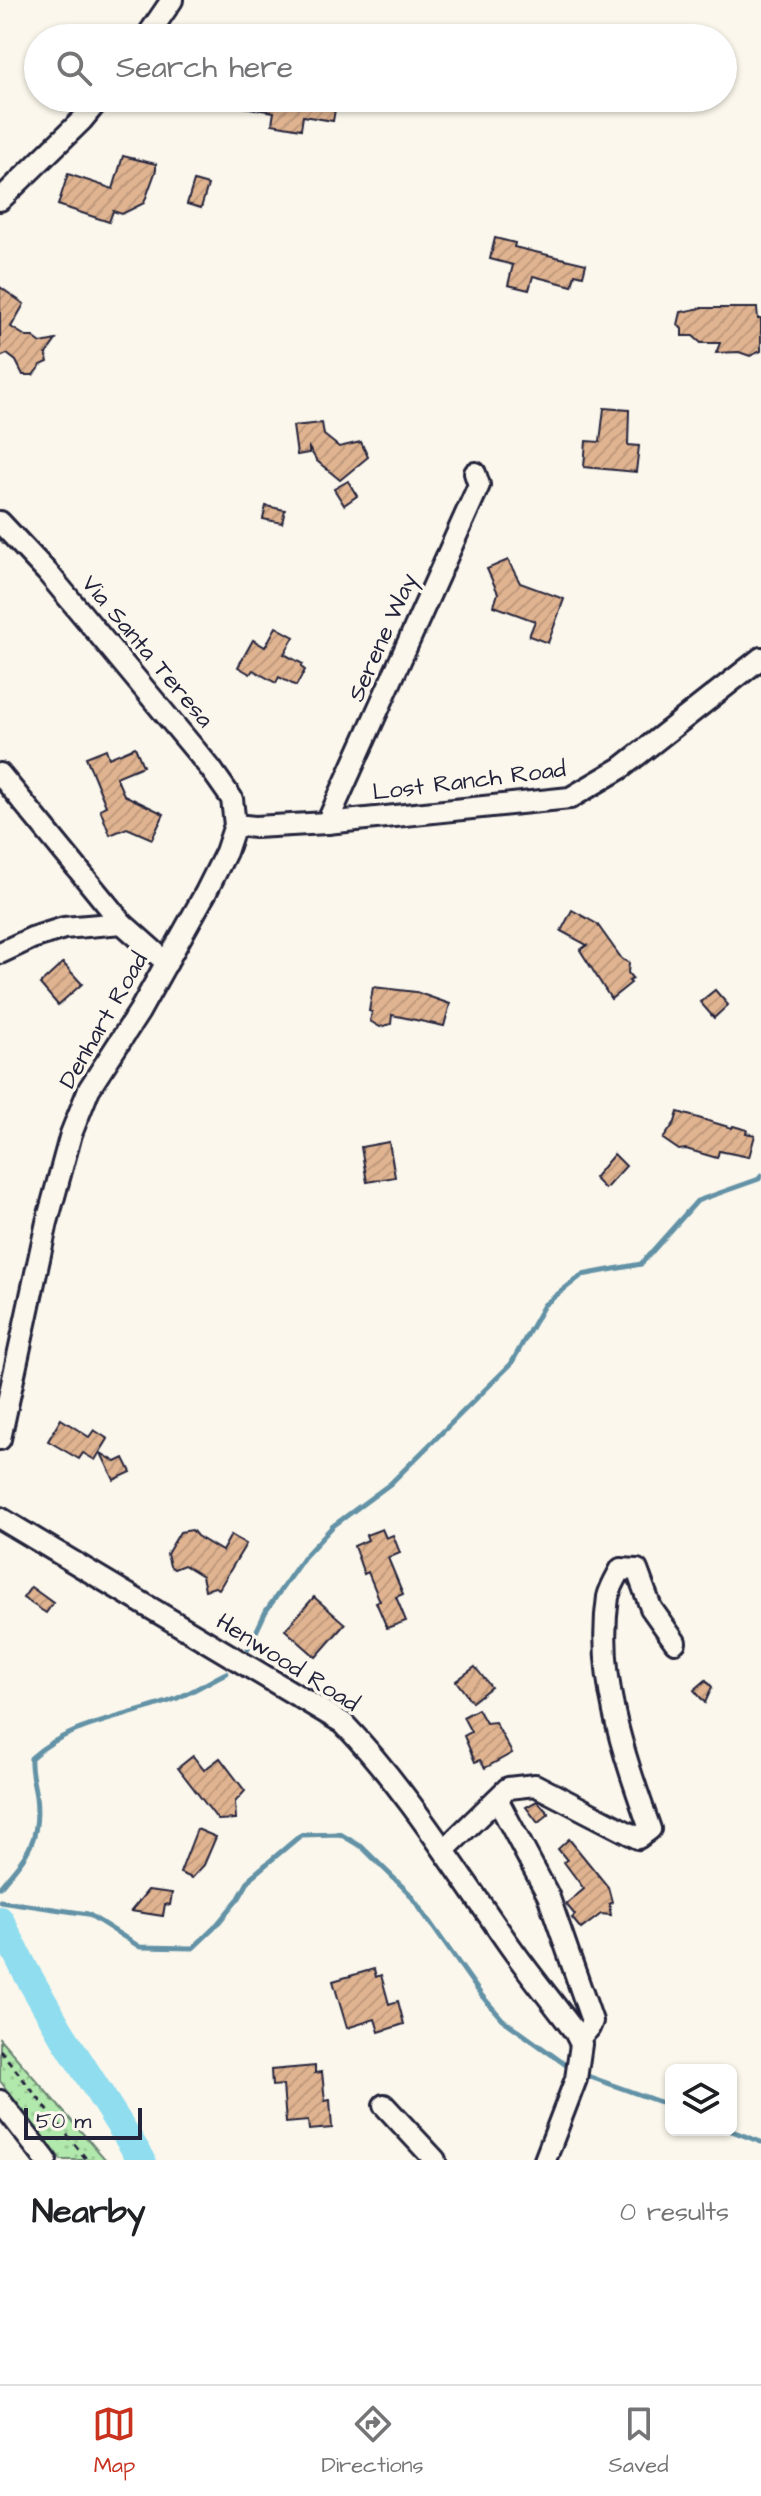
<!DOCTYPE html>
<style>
body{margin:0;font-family:"Architects Daughter",sans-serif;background:#f6f6f6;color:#202124}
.controls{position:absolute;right:24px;bottom:24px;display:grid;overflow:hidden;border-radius:12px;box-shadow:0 2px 6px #0004}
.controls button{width:72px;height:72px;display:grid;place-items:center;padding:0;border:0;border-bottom:2px solid #e0e0e0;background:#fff;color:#202124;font:40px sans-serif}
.scale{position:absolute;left:24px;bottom:20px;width:118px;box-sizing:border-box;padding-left:8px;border:4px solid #22223b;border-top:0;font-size:22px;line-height:28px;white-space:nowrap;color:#22223b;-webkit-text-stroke:6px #fbf7ec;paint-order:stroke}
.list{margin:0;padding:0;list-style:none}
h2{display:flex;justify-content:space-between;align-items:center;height:104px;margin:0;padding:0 32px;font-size:34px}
h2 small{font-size:26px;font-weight:400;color:#757577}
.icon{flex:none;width:44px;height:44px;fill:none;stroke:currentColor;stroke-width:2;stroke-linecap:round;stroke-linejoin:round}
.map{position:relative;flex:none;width:761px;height:2160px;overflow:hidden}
.search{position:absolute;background:#fff;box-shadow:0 2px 6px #0004;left:24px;right:24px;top:24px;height:88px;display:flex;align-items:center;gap:20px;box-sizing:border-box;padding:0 28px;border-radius:44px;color:#757577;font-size:30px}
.sheet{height:224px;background:#fff}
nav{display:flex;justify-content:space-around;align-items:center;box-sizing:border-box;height:112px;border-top:2px solid #e0e0e0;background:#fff;font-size:22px;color:#757577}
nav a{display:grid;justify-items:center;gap:4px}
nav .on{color:#c8321e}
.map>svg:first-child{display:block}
.park{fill:url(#park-dots);stroke:#6a8573;stroke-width:2}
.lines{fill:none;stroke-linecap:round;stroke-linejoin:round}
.stream{stroke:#6392a6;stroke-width:5}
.river{stroke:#8fddee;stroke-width:28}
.building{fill:url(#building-hatch);stroke:#22223b;stroke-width:2}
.minor-casing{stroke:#22223b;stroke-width:26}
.path{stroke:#22223b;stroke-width:3;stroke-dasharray:6 6;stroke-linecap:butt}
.minor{stroke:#fbf7ec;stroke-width:20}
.labels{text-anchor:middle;stroke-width:7;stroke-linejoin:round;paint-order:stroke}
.street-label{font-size:24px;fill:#22223b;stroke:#fbf7ec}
</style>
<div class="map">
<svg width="761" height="2160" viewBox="0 0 761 2160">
<defs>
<pattern id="park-dots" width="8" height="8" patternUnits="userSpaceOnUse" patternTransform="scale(2)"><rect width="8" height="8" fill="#b1e8ab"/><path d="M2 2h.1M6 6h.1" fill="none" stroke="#98c794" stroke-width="1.8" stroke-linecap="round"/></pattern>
<pattern id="building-hatch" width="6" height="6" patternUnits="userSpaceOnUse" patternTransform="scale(2)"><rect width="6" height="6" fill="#e0b490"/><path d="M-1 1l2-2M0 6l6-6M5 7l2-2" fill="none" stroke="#c09a7d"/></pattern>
</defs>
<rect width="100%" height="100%" fill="#fbf7ec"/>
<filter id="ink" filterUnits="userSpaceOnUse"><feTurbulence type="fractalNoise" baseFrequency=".0125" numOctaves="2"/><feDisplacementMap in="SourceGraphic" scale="16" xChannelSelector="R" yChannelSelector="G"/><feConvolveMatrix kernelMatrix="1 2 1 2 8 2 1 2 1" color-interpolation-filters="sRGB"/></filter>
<g filter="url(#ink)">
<!-- park -->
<path class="park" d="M0,2039L106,2160H61L0,2081Z"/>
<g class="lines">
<!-- stream -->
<g class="stream">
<path d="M248,1649L266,1611L304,1557L333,1526L390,1484L511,1364L544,1305L582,1275L641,1264L697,1201L759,1179L761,1175"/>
<path d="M0,1887C27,1855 41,1841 36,1796C34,1784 30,1770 31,1758C68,1724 123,1718 170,1701C189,1694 208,1682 226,1673"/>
<path d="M0,1901L88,1914L140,1947L193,1948L214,1928L239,1898L251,1877L301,1835L340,1834L362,1847L409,1893L482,1996L502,2019L573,2070"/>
<path d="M582,2074L671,2106"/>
<path d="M729,2130L761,2142"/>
</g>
<!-- river -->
<path class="river" d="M0,1920L26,1972L60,2031L142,2160"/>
</g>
<!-- building -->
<g class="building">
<path d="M230,98H337L333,121L303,116L301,129L272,124L274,112L230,105Z"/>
<path d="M123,156L156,164V170L144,203L122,214L113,211L109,222L58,205L68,174L113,189Z"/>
<path d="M194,181L208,185L201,208L187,204Z"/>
<path d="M495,238L515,243L514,247L586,264L583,276L575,274L572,286L533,276L529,290L508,285L513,265L490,259Z"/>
<path d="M0,287L24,304L11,327L27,337H33L41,343L56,340L46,354L48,362L41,365L33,375H23L16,361L7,354L0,357Z"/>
<path d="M701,308H757L758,319H761V351L750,356L739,352L716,353L720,343H701L693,336H682V329L678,325L681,312Z"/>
<path d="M604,408L629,410L628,445L639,446L636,472L584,467L586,441L600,442Z"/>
<path d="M322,423L324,435L339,447L361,442L368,457L340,480L317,461L309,448V453L297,455L293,426Z"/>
<path d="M348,481L357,496L344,505L334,489Z"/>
<path d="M266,506L285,510L282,523L263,519Z"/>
<path d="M508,560L520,583L564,599L548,643L529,636L535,621L494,606L498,593L487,569Z"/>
<path d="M276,627L294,637L284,654L303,664L301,667L305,670L296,686L279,677L276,683L253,670L250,674L238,667L253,640L265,647Z"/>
<path d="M135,747L143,766L116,777L124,795L164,814L152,839L127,828L110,835L100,809L106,806L86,757L106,749L109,758Z"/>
<path d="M572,910L597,924L622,959L629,963L628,973L633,979L629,981L631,983L611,999L580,950L587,945L561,931Z"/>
<path d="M63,963L82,984L58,1005L40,984Z"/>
<path d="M373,987L416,992L450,1004L444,1026L392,1015L391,1024L380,1027L370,1021L372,1012L369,1011Z"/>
<path d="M715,990L728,1005L714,1018L700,1002Z"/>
<path d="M678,1112L732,1128L733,1126L747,1130L746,1133L755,1135L749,1157L719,1151L717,1158L686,1149L679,1150L663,1139L675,1122Z"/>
<path d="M389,1142L395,1177L367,1182L361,1147Z"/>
<path d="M614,1154L626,1166L605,1189L594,1178Z"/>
<path d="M61,1419L89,1437L94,1430L108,1439L95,1460L83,1453L79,1459L48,1441Z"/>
<path d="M101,1453L116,1462L124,1458L131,1472L114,1480Z"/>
<path d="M382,1529L386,1538L393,1535L400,1553L388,1558L403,1594L396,1597L406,1621L387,1628L376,1602L380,1601L368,1572L364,1574L354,1546L368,1540L366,1535Z"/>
<path d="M192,1530L197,1536L222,1551L231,1535L246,1544L219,1589L215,1587L205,1590L202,1576L184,1565L174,1569L170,1566L167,1554L180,1532Z"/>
<path d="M31,1587L53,1603L46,1613L23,1598Z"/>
<path d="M314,1597L345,1624L316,1657L285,1630Z"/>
<path d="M475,1667L491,1687L472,1702L456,1681Z"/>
<path d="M706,1680L712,1687L705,1703L694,1690Z"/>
<path d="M478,1709L486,1723L495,1722L512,1753L485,1768L480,1760L475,1762L464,1736L471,1732L463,1717Z"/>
<path d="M193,1756L204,1770L220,1758L245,1791L235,1802L236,1819L218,1820L178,1768Z"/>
<path d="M537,1801L549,1814L538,1823L526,1807Z"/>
<path d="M197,1829L216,1837L204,1865L192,1878L180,1873Z"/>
<path d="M569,1839L608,1887L612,1902L609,1904L611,1915L601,1914L581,1929L572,1918L575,1915L566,1904L584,1889L564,1862L567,1860L558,1849Z"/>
<path d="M148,1890L172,1893L170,1905L165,1904L163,1916L131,1911Z"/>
<path d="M374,1969L376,1977L381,1975L389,2004L398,2001L404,2024L379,2032L375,2019L347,2028L333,1981Z"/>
<path d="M315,2066V2073L322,2072L325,2101L330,2100L332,2128L309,2130L308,2121L286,2123L283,2085L272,2086L271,2070Z"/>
</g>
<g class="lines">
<defs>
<g id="minor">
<path d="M146,38L172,0"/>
<path d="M0,200L82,120L100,98"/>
<path d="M0,522L47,572L211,769L232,799L235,825L226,852L206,892L139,1012L89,1089L71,1134L47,1222L0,1439"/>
<path d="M0,774L122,923L167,963"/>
<path d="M327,823L479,485L475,473"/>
<path d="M235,825L255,827L327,823L570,798L621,768L761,658"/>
<path d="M0,953L32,938L64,928L122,923"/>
<path d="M0,1518L343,1723C405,1788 453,1865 505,1939C527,1971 552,2001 575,2032L581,2044L576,2079L545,2160"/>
<path d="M497,1799L548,1895L592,2021L589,2028L579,2038"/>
<path d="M444,1850L508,1788L535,1785L638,1838L650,1829C624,1755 596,1677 608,1597C610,1588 616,1578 621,1569L637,1570L651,1608L675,1642"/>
<path d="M0,2101L46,2160"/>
<path d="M384,2105L435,2160"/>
</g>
</defs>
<!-- minor casing -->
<use href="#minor" class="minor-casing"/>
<!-- path -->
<path class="path" d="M0,2050L87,2160"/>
<!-- minor -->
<use href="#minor" class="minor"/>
</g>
</g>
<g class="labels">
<!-- street labels -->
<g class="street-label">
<text transform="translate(382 637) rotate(-66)" y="8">Serene Way</text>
<text transform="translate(148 651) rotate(50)" y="8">Via Santa Teresa</text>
<text transform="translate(469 780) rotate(-7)" y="8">Lost Ranch Road</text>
<text transform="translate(103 1020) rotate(-60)" y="8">Denhart Road</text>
<text transform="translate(288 1662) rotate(32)" y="8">Henwood Road</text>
</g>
</g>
</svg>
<div class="controls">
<button><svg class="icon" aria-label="layers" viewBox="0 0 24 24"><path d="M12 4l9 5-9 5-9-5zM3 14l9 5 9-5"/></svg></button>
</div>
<div class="scale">50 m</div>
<div class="search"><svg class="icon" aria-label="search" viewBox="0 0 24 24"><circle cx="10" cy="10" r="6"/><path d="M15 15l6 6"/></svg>Search here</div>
</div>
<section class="sheet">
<h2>Nearby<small>0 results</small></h2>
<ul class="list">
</ul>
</section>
<nav>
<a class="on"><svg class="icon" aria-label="map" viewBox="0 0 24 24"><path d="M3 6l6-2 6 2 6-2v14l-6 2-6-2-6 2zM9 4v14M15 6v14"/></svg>Map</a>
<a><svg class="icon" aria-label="directions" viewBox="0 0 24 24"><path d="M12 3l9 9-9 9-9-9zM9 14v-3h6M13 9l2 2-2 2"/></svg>Directions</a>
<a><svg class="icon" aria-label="saved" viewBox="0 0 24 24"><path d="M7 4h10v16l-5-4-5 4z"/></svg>Saved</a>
</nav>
